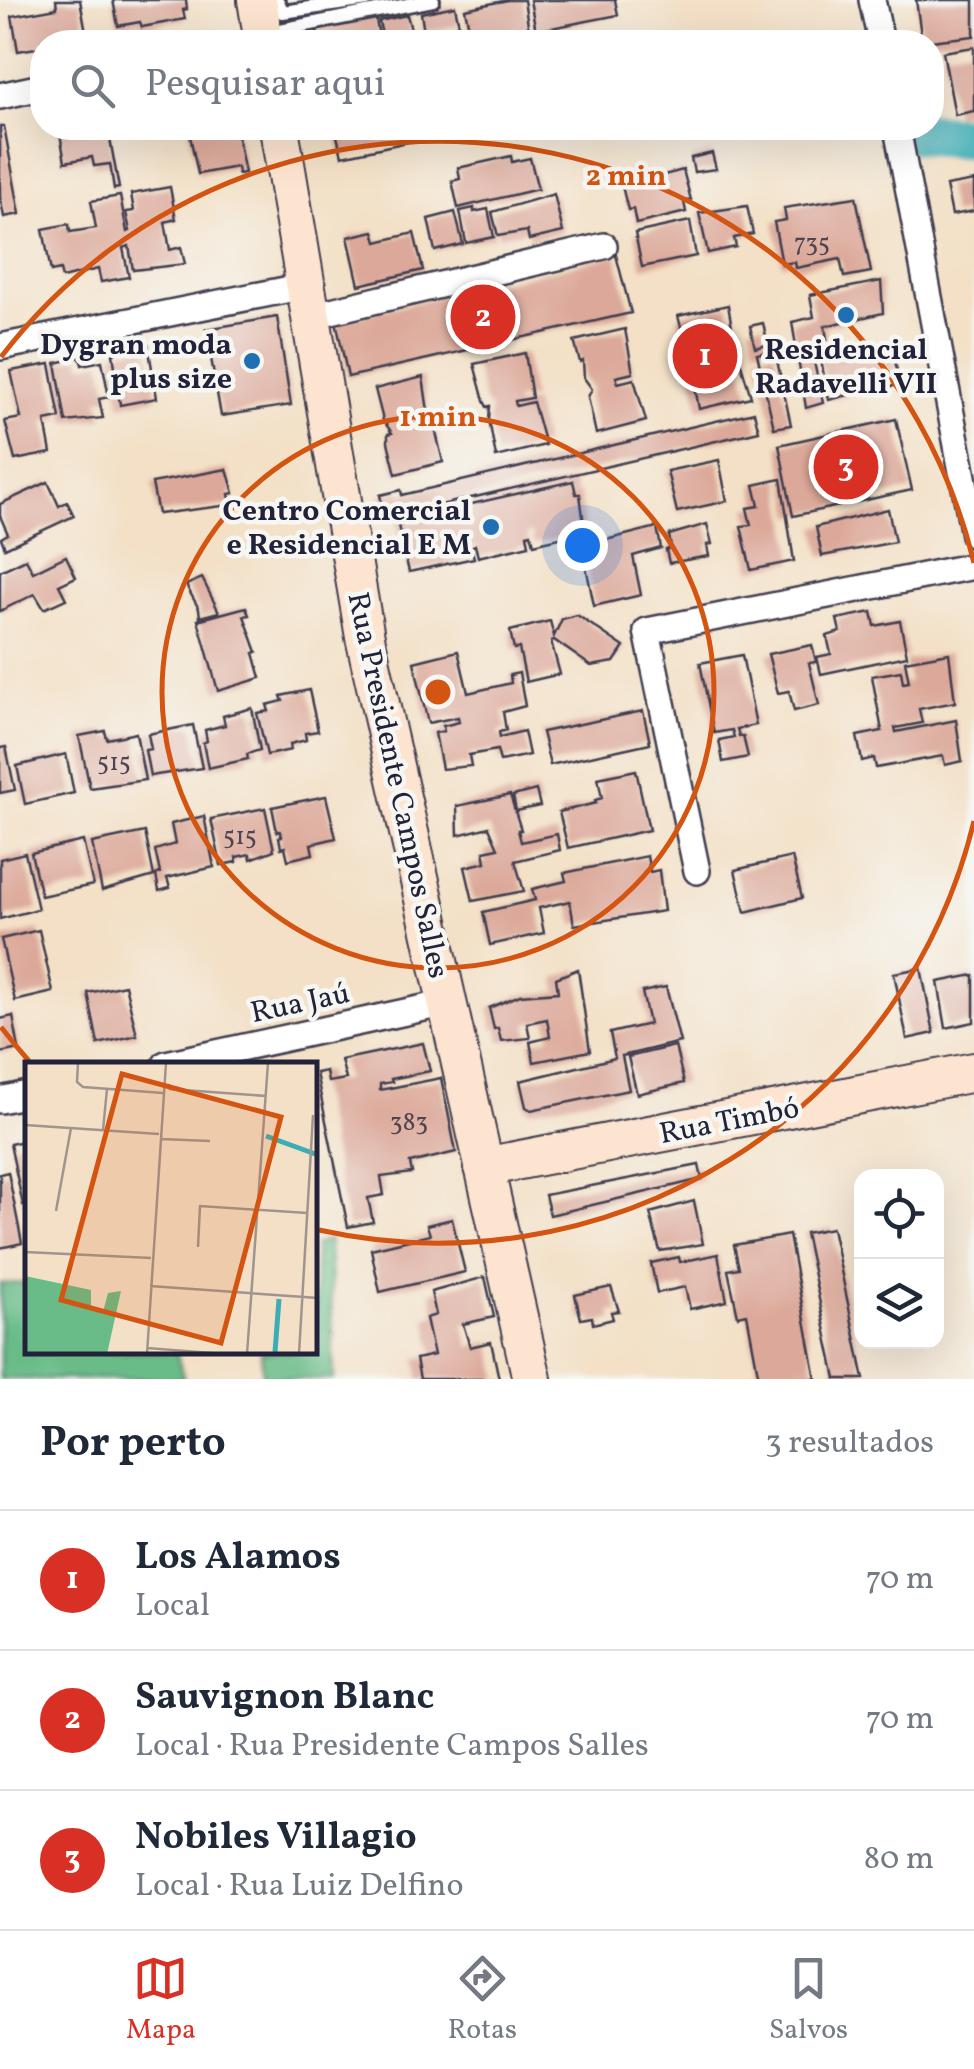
<!DOCTYPE html>
<html lang="pt">
<meta charset="utf-8">
<style>
body{margin:0;font-family:Vollkorn,serif;background:#f2f2f3;color:#1f2937}
.controls{position:absolute;right:30px;bottom:30px;display:grid;overflow:hidden;border-radius:20px;box-shadow:0 10px 40px #0002}
.controls button{width:90px;height:90px;display:grid;place-items:center;padding:0;border:0;border-bottom:2px solid #e0e1e3;background:#fff;color:#1f2937;font:50px sans-serif}
.you{position:absolute;left:582px;top:545px;width:35px;height:35px;margin:-25px;border:8px solid #fff;border-radius:50%;background:#1a73e8;box-shadow:0 0 0 15px #1a73e833}
.badge{display:grid;place-items:center;width:65px;height:65px;border-radius:50%;background:#d93025;color:#fff;font-size:32px;font-weight:700}
.pin{position:absolute;translate:-50% -50%;border:5px solid #fff;box-shadow:0 2px 10px #0006}
.list{margin:0;padding:0;list-style:none}
h2{display:flex;justify-content:space-between;align-items:center;height:130px;margin:0;padding:0 40px;font-size:42px}
h2 small{font-size:32px;font-weight:400;color:#747a83}
.list li{display:grid;grid-template-columns:65px 1fr auto;gap:30px;align-items:center;box-sizing:border-box;height:140px;padding:0 40px;border-top:2px solid #e0e1e3}
.list b{display:block;font-size:38px;white-space:nowrap}
.list p{margin:0;font-size:32px;white-space:nowrap;color:#747a83}
.list em{font-size:32px;font-style:normal;color:#747a83}
.icon{flex:none;width:55px;height:55px;fill:none;stroke:currentColor;stroke-width:2;stroke-linecap:round;stroke-linejoin:round}
.map{position:relative;flex:none;width:974px;height:1379px;overflow:hidden}
.search{position:absolute;background:#fff;box-shadow:0 10px 40px #0002;left:30px;right:30px;top:30px;height:110px;display:flex;align-items:center;gap:25px;box-sizing:border-box;padding:0 35px;border-radius:40px;color:#747a83;font-size:38px}
.sheet{height:550px;background:#fff}
nav{display:flex;justify-content:space-around;align-items:center;box-sizing:border-box;height:140px;border-top:2px solid #e0e1e3;background:#fff;font-size:28px;color:#747a83}
nav a{display:grid;justify-items:center;gap:5px}
nav .on{color:#d93025}
.map>svg:first-child{display:block}
.forest{fill:#69bc88;stroke:#466f62;stroke-width:2.5}
.lines{fill:none;stroke-linecap:round;stroke-linejoin:round}
.river{stroke:#3cadb6;stroke-width:42}
.building{fill:#dca899}
.lane-casing{stroke:#413e50;stroke-width:18}
.street-casing{stroke:#413e50;stroke-width:30}
.secondary-casing{stroke:#413e50;stroke-width:42}
.lane{stroke:#fff;stroke-width:12}
.street{stroke:#fff;stroke-width:25}
.secondary{stroke:#fde4d0;stroke-width:38}
.ring{fill:none;stroke:#d45411;stroke-width:5}
.poi-dot{fill:#1f6fb2;stroke:#f6f6f2;stroke-width:4}
.labels{text-anchor:middle;stroke-width:9;stroke-linejoin:round;paint-order:stroke}
.number-label{font-size:25px;fill:#504452}
.poi-label{font-size:30px;font-weight:bold;fill:#22223b;stroke:#f6f6f2;text-anchor:end}
.street-label{font-size:30px;fill:#22223b;stroke:#f6f6f2}
.inset-river{fill:none;stroke:#3cadb6;stroke-width:5}
.inset-road{fill:none;stroke:#9f948e;stroke-width:2.5}
.view{fill:#d45411;fill-opacity:0.15;stroke:#d45411;stroke-width:5}
.inset-edge{fill:none;stroke:#22223b;stroke-width:5}
.centre{fill:#d45411;stroke:#f6f6f2;stroke-width:5}
.ring-label{font-size:30px;text-anchor:middle;font-weight:bold;fill:#d45411;stroke:#f6f6f2;stroke-width:9;stroke-linejoin:round;paint-order:stroke}
</style>
<div class="map">
<svg width="974" height="1379" viewBox="0 0 974 1379">
<rect width="100%" height="100%" fill="#f6f6f2"/>
<filter id="ink" filterUnits="userSpaceOnUse"><feTurbulence type="fractalNoise" baseFrequency=".01" numOctaves="2"/><feDisplacementMap in="SourceGraphic" scale="20" xChannelSelector="R" yChannelSelector="G"/><feConvolveMatrix kernelMatrix="1 2 1 2 8 2 1 2 1" color-interpolation-filters="sRGB"/></filter>
<filter id="wash" filterUnits="userSpaceOnUse"><feTurbulence type="fractalNoise" baseFrequency=".0048" numOctaves="4" result="noise"/><feDisplacementMap in="SourceGraphic" scale="40" xChannelSelector="R" yChannelSelector="G"/><feGaussianBlur stdDeviation="2.25" result="paint"/><feColorMatrix in="noise" values="0 0 0 0 0 0 0 0 0 0 0 0 0 0 0 0 0 1.4 0 .05"/><feComposite in="paint" operator="in"/></filter>
<g filter="url(#wash)">
<rect width="100%" height="100%" fill="#f3e0c6"/>
<!-- forest -->
<g class="forest">
<path d="M329,1239L334,1379H263L261,1352H315V1245Z"/>
<path d="M27,1283L28,1352H176L184,1379H0V1284Z"/>
</g>
<g class="lines">
<!-- river -->
<path class="river" d="M917,133L974,138"/>
</g>
<g id="blocks">
<!-- building -->
<g class="building">
<path d="M56,0H80L86,32L65,36L66,42H42V47L18,51L12,16L57,8Z"/>
<path d="M113,0H186L187,9L183,10L185,19L142,27L140,22L118,26Z"/>
<path d="M508,0H524L530,37L504,42H472L465,9Z"/>
<path d="M530,0H615L618,15L536,31Z"/>
<path d="M916,0H974V36L922,42Z"/>
<path d="M455,6L459,25L424,32L421,13Z"/>
<path d="M375,14L380,42H317L318,26Z"/>
<path d="M407,15L412,33L383,39L379,21Z"/>
<path d="M974,47V111L955,115L943,52Z"/>
<path d="M0,126H4L20,214L4,217L0,197Z"/>
<path d="M59,128H108L119,188L114,189L110,164L94,166L92,157L65,162Z"/>
<path d="M192,128H236L245,173L238,174L237,167L198,174L189,131Z"/>
<path d="M335,128H469V129L342,156Z"/>
<path d="M712,153L716,169L694,172L691,158Z"/>
<path d="M511,156L512,162L530,158L538,189L458,208L452,181L460,179L458,168Z"/>
<path d="M683,170L691,200L684,202L686,212L636,224L633,209L628,210L622,186Z"/>
<path d="M974,181V211L952,215L946,186Z"/>
<path d="M170,187L176,219L165,222L170,250L181,247L185,264L133,270L129,246L123,248L129,277L101,282L98,269L62,278L60,270L51,272L43,229L69,224L70,232L96,228L91,201L120,196L127,232L130,231L126,212L134,211L131,194Z"/>
<path d="M554,194L563,232L529,240L527,231L498,236L492,212Z"/>
<path d="M856,197L871,272L844,277L840,259L796,268L795,262L782,264L774,222L786,220L784,208Z"/>
<path d="M747,206L753,234L734,238L736,247L708,253L699,213Z"/>
<path d="M474,208V212L488,209L494,237L466,243L460,211Z"/>
<path d="M455,212L463,244L435,251L428,219Z"/>
<path d="M690,221L696,256L642,267L635,233Z"/>
<path d="M374,231L377,242L414,233L423,270L359,285L348,237Z"/>
<path d="M616,255L631,313L348,377L336,321Z"/>
<path d="M881,281L883,313L825,326L827,340L810,344L823,403L806,408L792,322L814,317L810,295Z"/>
<path d="M728,305L736,350L721,354L722,358L738,354L751,397L699,409L691,365L698,363L697,358L690,360L678,316Z"/>
<path d="M277,317L291,405L221,416L206,329Z"/>
<path d="M763,323L768,345L755,348L750,326Z"/>
<path d="M625,329L633,373L616,377L618,383L634,379L646,421L596,434L588,397L592,389L584,378L583,361L580,362L574,341Z"/>
<path d="M891,341L900,385L869,390L867,384L859,386L860,392L829,400L820,356Z"/>
<path d="M148,345L157,398L120,405L113,353Z"/>
<path d="M775,351L791,425L774,428L757,354Z"/>
<path d="M525,353L532,398L515,401L516,406L533,402L545,445L496,457L489,420L490,406L487,407L484,401L474,364Z"/>
<path d="M80,357L82,365L102,361L109,397L99,399L103,418L66,422L56,363Z"/>
<path d="M50,364L60,418L45,421L51,453L15,460L5,421L21,418L11,371Z"/>
<path d="M423,377L430,425L434,424L443,462L396,474L388,442V434L392,433L383,420L375,389Z"/>
<path d="M754,412L759,431L385,518L380,495L401,490L402,495Z"/>
<path d="M896,419L912,490L793,516L779,445Z"/>
<path d="M719,460L727,501L677,512L667,471Z"/>
<path d="M227,469L234,493L229,494L231,505L158,514L152,483Z"/>
<path d="M781,479L794,561L751,570L741,526L751,525L747,508L759,506L754,485Z"/>
<path d="M573,481L576,494H580L585,532L534,544L531,533L527,534L529,545L478,557L475,545L471,547L474,558L409,572L397,521Z"/>
<path d="M48,482L59,506L67,502L74,516L5,548L1,538L8,534L0,516V504Z"/>
<path d="M888,509L895,542L822,556L816,527Z"/>
<path d="M707,524L712,544L707,545L709,556L669,563L666,550L671,548L669,535Z"/>
<path d="M657,527L661,548L633,556L641,595L594,606L582,546Z"/>
<path d="M66,556L76,577L59,585L66,599L44,609L35,594L0,611V571L26,559L33,572Z"/>
<path d="M202,578L219,612L200,617L199,609L186,585Z"/>
<path d="M246,607L249,615L244,616L257,652L254,653L261,678L218,691L198,620Z"/>
<path d="M872,612L875,626L900,621L907,656L821,674L817,657L831,654L827,636L840,632L837,619Z"/>
<path d="M577,615L624,647L614,662L591,666L554,640L551,641L560,674L526,682L519,648L514,649L510,631L550,621L554,636L562,619Z"/>
<path d="M812,645L816,662L809,663L819,705L794,711L789,691L778,693L768,654Z"/>
<path d="M458,651L468,693L511,683L510,675L519,673L525,706L503,712L506,730L499,732L500,737L524,731L529,755L500,761L497,750L469,755L471,766L442,769L435,733L444,731L443,726L459,722L458,717L428,723L414,662Z"/>
<path d="M949,653L955,702L919,709L922,723L895,728L896,732L956,720L962,761L945,765L943,756L876,768L874,758L862,761L857,736L882,731L872,676L901,671L903,683L909,682L905,661Z"/>
<path d="M742,655L756,725L737,729L739,736H743L748,757L723,762L719,740L734,737L732,730L714,733L700,663Z"/>
<path d="M309,690L318,731L305,733L306,740L290,744L291,750L267,755L257,713L269,711L267,705L283,701L281,696Z"/>
<path d="M252,708L260,750L247,754L248,759L208,768L203,743L207,741L205,730L225,725L223,716Z"/>
<path d="M643,711L650,743L550,765L542,732Z"/>
<path d="M193,725L202,768L150,776L145,750L151,749L148,734Z"/>
<path d="M105,731L107,739L136,733L145,780L90,788L79,736Z"/>
<path d="M6,747L15,790L0,793V748Z"/>
<path d="M66,754L74,793L25,804L17,766Z"/>
<path d="M636,770L649,830L568,848L559,812L596,803L595,800L602,798L598,778Z"/>
<path d="M536,790L540,806L516,811L513,796Z"/>
<path d="M510,795L521,830H518L521,842L557,834L560,850L515,861L524,891L473,901L465,867L486,862L484,851L498,848L489,827L458,835L457,806Z"/>
<path d="M326,796L336,838L311,844L313,854L288,860L285,847L281,848L279,837L282,836L280,831L277,832L272,807Z"/>
<path d="M265,808L274,850L251,859L250,854L236,857L237,862L221,865L211,819Z"/>
<path d="M204,816L214,867L167,878L170,888L159,891L156,875L160,873L155,850L175,844L171,824Z"/>
<path d="M145,832L154,876L102,891L92,843Z"/>
<path d="M83,841L93,885L41,896L31,853Z"/>
<path d="M25,853L38,909L0,919V859Z"/>
<path d="M647,856L650,872L659,870L664,911L574,925L570,901L539,908L544,933L490,945L483,912L535,900L532,889L566,881L564,873Z"/>
<path d="M792,857L802,898L745,912L735,870Z"/>
<path d="M39,930L53,992L15,1001L1,939Z"/>
<path d="M921,968L934,1033L907,1039L894,973Z"/>
<path d="M578,969L590,1051L534,1062L530,1042L550,1037L547,1019L527,1023L530,1038L501,1041L498,1028L494,1029L489,1008L520,995L558,992L556,978Z"/>
<path d="M974,975V1022L946,1028L938,982Z"/>
<path d="M125,985L137,1035L98,1044L88,993Z"/>
<path d="M666,987L680,1042L622,1056L629,1090L531,1110L526,1107L520,1081L615,1058L610,1033L649,1024L642,992Z"/>
<path d="M13,1016L19,1049L0,1053V1019Z"/>
<path d="M423,1043L430,1071L391,1079L392,1082L380,1084V1090L441,1078L456,1152L410,1163L412,1173L381,1177L384,1195L368,1198L373,1222L348,1227L316,1073L326,1071L328,1082L346,1079L341,1060Z"/>
<path d="M675,1046L684,1083L637,1094L628,1057Z"/>
<path d="M28,1140V1204L23,1205L10,1144Z"/>
<path d="M699,1165L702,1179L550,1215L545,1195Z"/>
<path d="M8,1172L22,1243L0,1248V1174Z"/>
<path d="M694,1201L703,1244L660,1251L650,1213Z"/>
<path d="M452,1219L465,1272L380,1292L371,1249L430,1235L427,1225Z"/>
<path d="M832,1228L864,1379H836L805,1233Z"/>
<path d="M789,1235L816,1379H759L747,1314L738,1316L728,1270L739,1268L734,1245Z"/>
<path d="M718,1254L727,1301L690,1309L685,1287L657,1293L651,1263L679,1257L680,1262Z"/>
<path d="M485,1277L494,1317L463,1324L470,1347L491,1342L499,1379H420L416,1359L434,1355L426,1318L436,1315L431,1292Z"/>
<path d="M611,1287L619,1311L611,1312L613,1319L593,1324L592,1317L581,1319L575,1295Z"/>
</g>
</g>
</g>
<g filter="url(#ink)">
<use href="#blocks" fill-opacity="0" stroke="#413e50" stroke-width="2.5"/>
<g class="lines">
<defs>
<g id="lane">
<path d="M277,0L283,12L367,0"/>
<path d="M265,33L433,0"/>
</g>
<g id="street">
<path d="M872,0L881,42"/>
<path d="M0,96L42,87"/>
<path d="M897,128L974,535"/>
<path d="M310,316L604,246"/>
<path d="M0,347L305,286"/>
<path d="M697,871L647,631L974,566"/>
<path d="M166,1064L447,1003"/>
<path d="M0,1100L28,1094"/>
</g>
<g id="secondary">
<path d="M257,0L264,42"/>
<path d="M279,128L365,637L532,1379"/>
<path d="M484,1167L974,1072"/>
</g>
</defs>
<!-- lane casing -->
<use href="#lane" class="lane-casing"/>
<!-- street casing -->
<use href="#street" class="street-casing"/>
<!-- secondary casing -->
<use href="#secondary" class="secondary-casing"/>
<!-- lane -->
<use href="#lane" class="lane"/>
<!-- street -->
<use href="#street" class="street"/>
<!-- secondary -->
<use href="#secondary" class="secondary"/>
</g>
</g>
<!-- distance rings -->
<g class="ring">
<circle cx="438" cy="692" r="276"/>
<path d="M974 821A551 551 0 0 1 319 1230M29 1061A551 551 0 0 1 1 1027M1 357A551 551 0 0 1 974 563"/>
</g>
<!-- markers -->
<g class="poi-dot">
<circle cx="846" cy="315" r="10"/>
<circle cx="252" cy="361" r="10"/>
<circle cx="491" cy="527" r="10"/>
</g>
<g class="labels">
<!-- number labels -->
<g class="number-label">
<text x="812" y="251">735</text>
<text x="114" y="770">515</text>
<text x="240" y="844">515</text>
<text x="409" y="1130">383</text>
</g>
<!-- poi labels -->
<g class="poi-label">
<text x="232" y="354">Dygran moda<tspan x="232" dy="34">plus size</tspan></text>
<text x="846" y="359" text-anchor="middle">Residencial<tspan x="846" dy="34">Radavelli VII</tspan></text>
<text x="471" y="520">Centro Comercial<tspan x="471" dy="34">e Residencial E M</tspan></text>
</g>
<!-- street labels -->
<g class="street-label">
<text transform="translate(399 785) rotate(78)" y="10">Rua Presidente Campos Salles</text>
<text transform="translate(300 1002) rotate(-12)" y="10">Rua Jaú</text>
<text transform="translate(729 1120) rotate(-11)" y="10">Rua Timbó</text>
</g>
</g>
<!-- overview -->
<g transform="translate(25 1062)">
<rect width="292" height="292" fill="#f3e0c6"/>
<path d="M0,214L66,228V246L78,250L83,231L96,229L82,292H0Z" fill="#69bc88"/>
<path class="inset-river" d="M241,74L293,93M250,290L254,237"/>
<path class="inset-road" d="M53,1L52,20L58,25L138,31M143,22L145,27L241,34M0,63L134,72M78,68L82,27M136,77L185,79M31,149L46,66M173,185L175,144L282,151M0,190L126,196M125,224L293,236M122,286L199,292M122,292L141,1M222,292L243,1M274,292L288,53"/>
<path class="view" d="M97,12L256,55L196,281L36,238Z"/>
<rect width="292" height="292" class="inset-edge"/>
</g>
<circle cx="438" cy="692" r="15" class="centre"/>
<g class="ring-label">
<text x="626" y="185">2 min</text>
<text x="438" y="426">1 min</text>
</g>
</svg>
<div class="controls">
<button><svg class="icon" aria-label="locate" viewBox="0 0 24 24"><circle cx="12" cy="12" r="6"/><path d="M12 2v4M12 18v4M2 12h4M18 12h4"/></svg></button>
<button><svg class="icon" aria-label="layers" viewBox="0 0 24 24"><path d="M12 4l9 5-9 5-9-5zM3 14l9 5 9-5"/></svg></button>
</div>
<div class="you"></div>
<div class="pin badge" style="left:705px;top:356px">1</div>
<div class="pin badge" style="left:483px;top:317px">2</div>
<div class="pin badge" style="left:846px;top:467px">3</div>
<div class="search"><svg class="icon" aria-label="search" viewBox="0 0 24 24"><circle cx="10" cy="10" r="6"/><path d="M15 15l6 6"/></svg>Pesquisar aqui</div>
</div>
<section class="sheet">
<h2>Por perto<small>3 resultados</small></h2>
<ul class="list">
<li><span class="badge">1</span><div><b>Los Alamos</b><p>Local</p></div><em>70 m</em></li>
<li><span class="badge">2</span><div><b>Sauvignon Blanc</b><p>Local · Rua Presidente Campos Salles</p></div><em>70 m</em></li>
<li><span class="badge">3</span><div><b>Nobiles Villagio</b><p>Local · Rua Luiz Delfino</p></div><em>80 m</em></li>
</ul>
</section>
<nav>
<a class="on"><svg class="icon" aria-label="map" viewBox="0 0 24 24"><path d="M3 6l6-2 6 2 6-2v14l-6 2-6-2-6 2zM9 4v14M15 6v14"/></svg>Mapa</a>
<a><svg class="icon" aria-label="directions" viewBox="0 0 24 24"><path d="M12 3l9 9-9 9-9-9zM9 14v-3h6M13 9l2 2-2 2"/></svg>Rotas</a>
<a><svg class="icon" aria-label="saved" viewBox="0 0 24 24"><path d="M7 4h10v16l-5-4-5 4z"/></svg>Salvos</a>
</nav>
